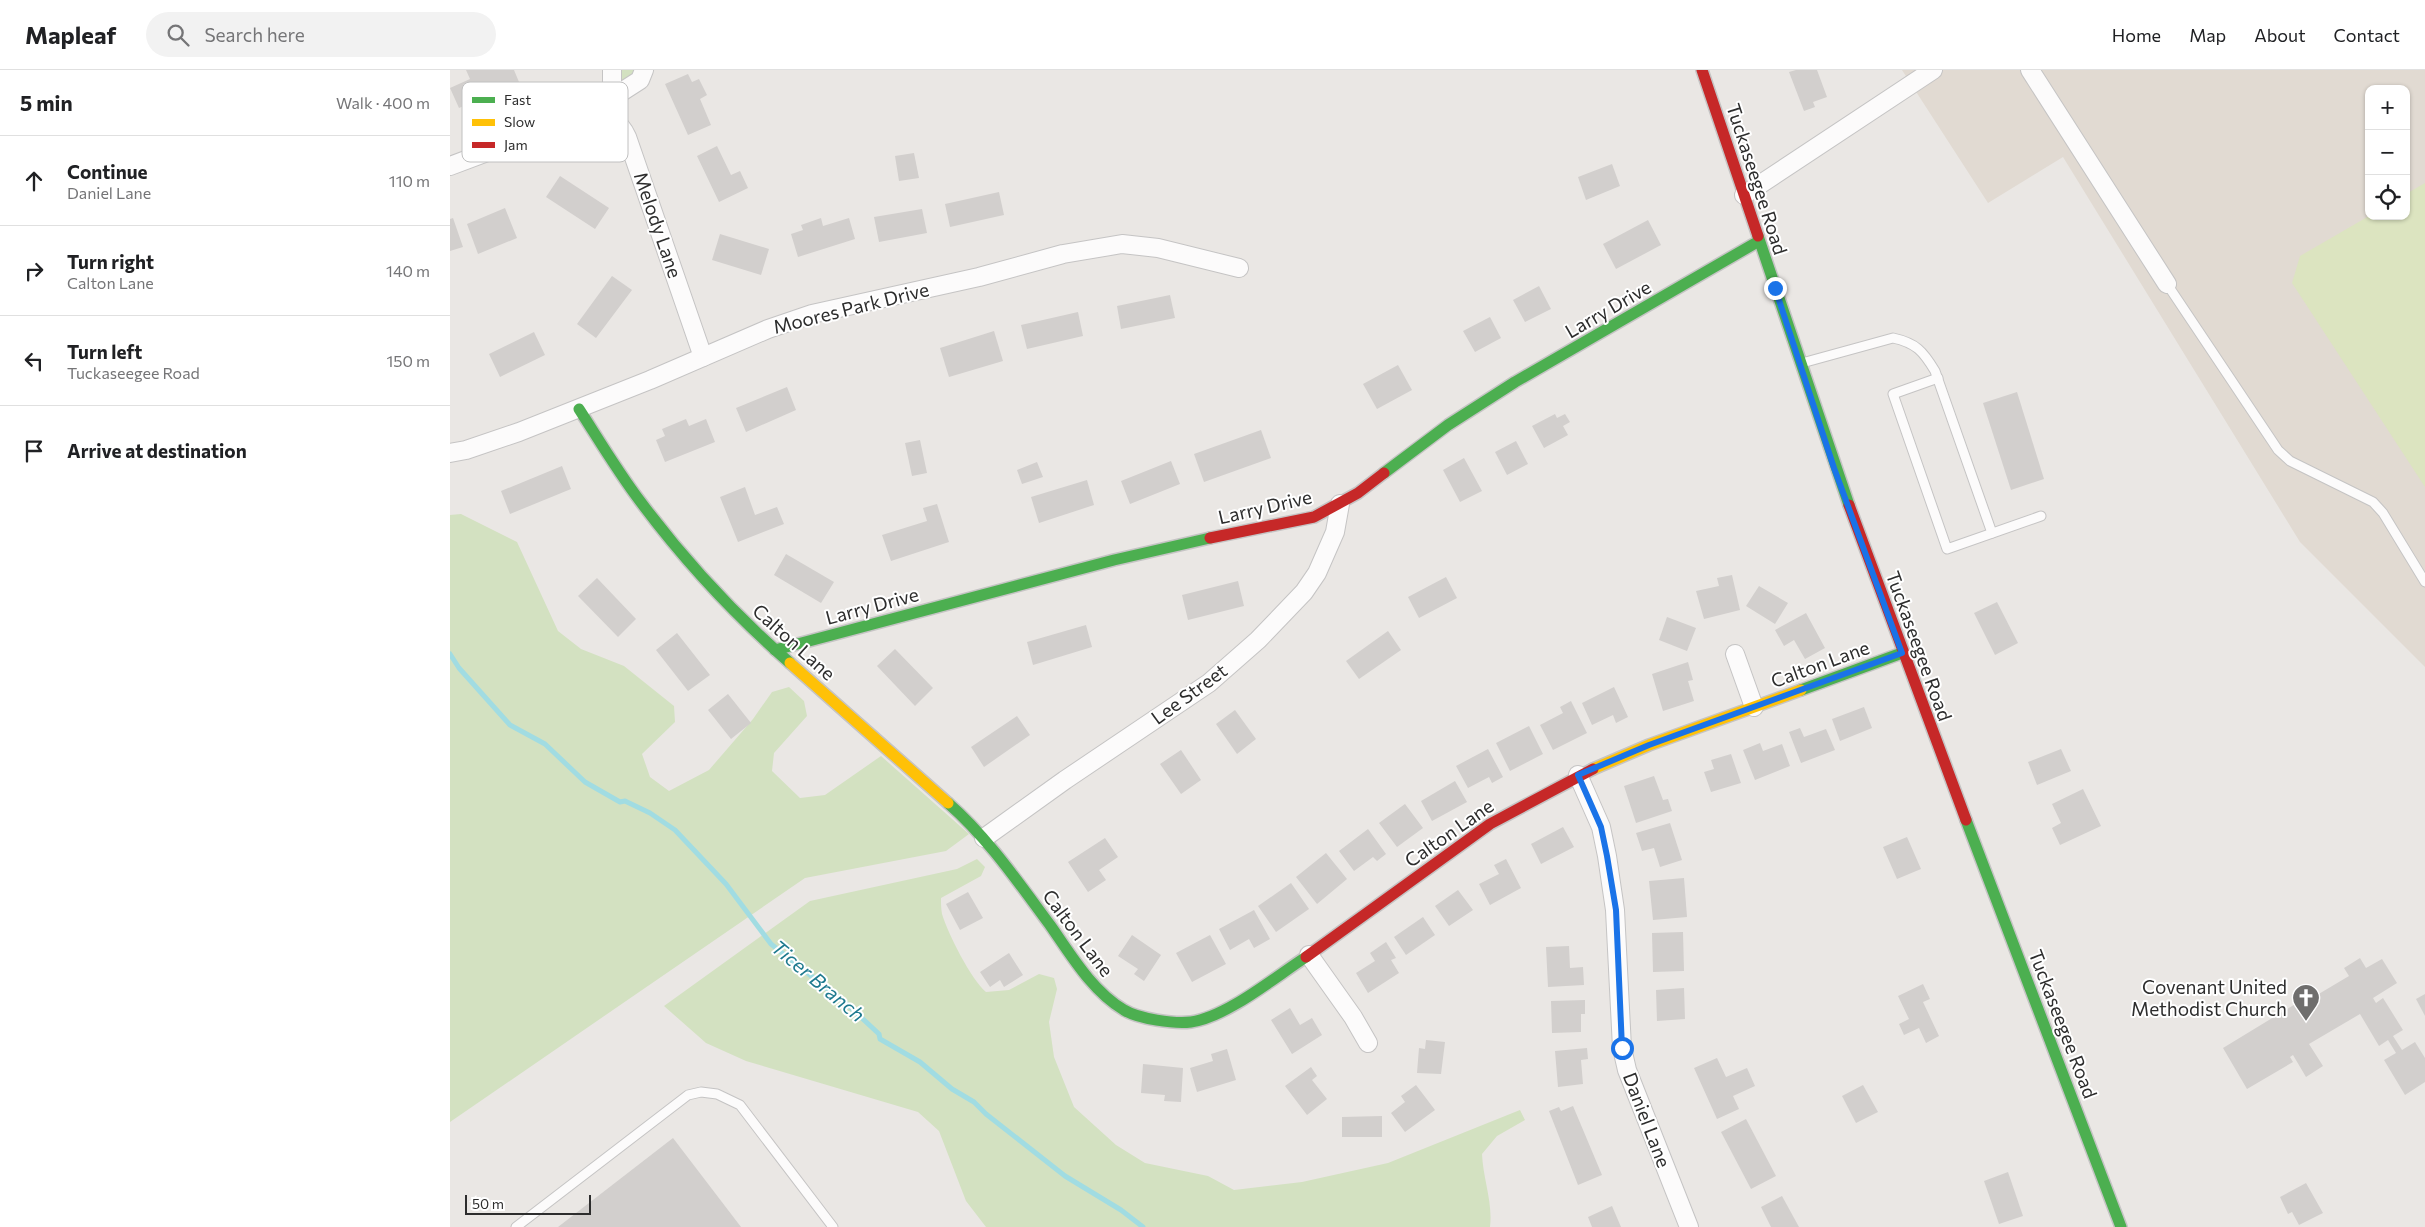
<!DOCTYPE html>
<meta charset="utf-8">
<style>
body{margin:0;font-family:Commissioner,sans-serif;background:#f2f2f2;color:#202124}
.controls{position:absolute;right:15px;top:15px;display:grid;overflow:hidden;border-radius:10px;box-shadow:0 1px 4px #0004}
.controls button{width:45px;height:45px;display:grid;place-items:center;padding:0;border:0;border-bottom:1px solid #e0e0e0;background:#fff;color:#202124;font:25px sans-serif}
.scale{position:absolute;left:15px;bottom:12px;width:126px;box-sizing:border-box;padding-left:5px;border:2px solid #2d2d2d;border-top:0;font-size:14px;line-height:18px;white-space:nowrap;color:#2d2d2d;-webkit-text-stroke:4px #fff;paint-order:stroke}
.stop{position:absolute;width:15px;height:15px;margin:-11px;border:4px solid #1a73e8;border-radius:50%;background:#fff}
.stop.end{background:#1a73e8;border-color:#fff;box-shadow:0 1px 5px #0008}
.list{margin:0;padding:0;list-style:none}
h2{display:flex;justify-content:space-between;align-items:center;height:65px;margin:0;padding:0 20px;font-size:21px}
h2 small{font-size:16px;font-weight:400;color:#757577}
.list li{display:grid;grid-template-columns:32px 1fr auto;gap:15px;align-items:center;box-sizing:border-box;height:90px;padding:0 20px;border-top:1px solid #e0e0e0}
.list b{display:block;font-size:19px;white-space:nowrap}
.list p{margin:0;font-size:16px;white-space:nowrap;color:#757577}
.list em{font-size:16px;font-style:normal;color:#757577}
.icon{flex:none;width:28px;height:28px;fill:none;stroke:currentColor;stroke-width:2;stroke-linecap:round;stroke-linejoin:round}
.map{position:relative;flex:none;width:1975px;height:1157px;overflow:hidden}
header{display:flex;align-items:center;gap:30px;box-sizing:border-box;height:70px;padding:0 25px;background:#fff;border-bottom:1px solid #e0e0e0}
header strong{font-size:24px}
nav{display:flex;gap:28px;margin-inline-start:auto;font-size:18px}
.search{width:350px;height:45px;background:#f2f2f2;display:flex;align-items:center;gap:12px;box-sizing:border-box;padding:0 18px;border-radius:28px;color:#757577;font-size:19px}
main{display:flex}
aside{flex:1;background:#fff}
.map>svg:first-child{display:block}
.education{fill:#e1dad2;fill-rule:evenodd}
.green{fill:#d3e1c1}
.pitch{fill:#dce4c0}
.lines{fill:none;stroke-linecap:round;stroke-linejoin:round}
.stream{stroke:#a1dce2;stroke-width:5}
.building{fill:#d2cfcd}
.lane-casing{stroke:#c5c4c4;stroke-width:11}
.street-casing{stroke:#c5c4c4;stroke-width:20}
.fast-casing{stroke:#c5c4c4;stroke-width:14}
.slow-casing{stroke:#c5c4c4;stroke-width:14}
.jam-casing{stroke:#c5c4c4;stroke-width:14}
.lane{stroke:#fcfbfb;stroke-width:9}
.street{stroke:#fcfbfb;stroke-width:18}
.fast{stroke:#4caf50;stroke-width:11}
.slow{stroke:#ffc107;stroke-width:11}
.jam{stroke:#c62828;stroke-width:11}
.route{stroke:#1a73e8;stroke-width:6}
.labels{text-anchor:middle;stroke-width:4;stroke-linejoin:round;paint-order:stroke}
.street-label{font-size:19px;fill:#2d2d2d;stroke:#fff}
.poi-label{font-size:19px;fill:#2d2d2d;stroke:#fff;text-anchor:end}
.water-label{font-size:20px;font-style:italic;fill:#1f7a8f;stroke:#fff}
.key{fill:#fff;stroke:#c0c0c0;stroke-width:1}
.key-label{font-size:14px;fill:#2d2d2d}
</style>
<header>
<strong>Mapleaf</strong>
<div class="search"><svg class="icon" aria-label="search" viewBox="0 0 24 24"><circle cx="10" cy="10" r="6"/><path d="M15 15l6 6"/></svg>Search here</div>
<nav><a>Home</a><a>Map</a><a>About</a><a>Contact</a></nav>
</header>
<main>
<aside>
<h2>5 min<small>Walk · 400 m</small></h2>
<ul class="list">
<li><svg class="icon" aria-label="ahead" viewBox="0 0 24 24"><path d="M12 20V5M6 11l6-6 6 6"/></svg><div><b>Continue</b><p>Daniel Lane</p></div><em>110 m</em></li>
<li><svg class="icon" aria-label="right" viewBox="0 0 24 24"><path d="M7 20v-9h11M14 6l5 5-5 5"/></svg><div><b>Turn right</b><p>Calton Lane</p></div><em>140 m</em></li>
<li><svg class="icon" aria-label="left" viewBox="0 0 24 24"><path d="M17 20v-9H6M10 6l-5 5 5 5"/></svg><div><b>Turn left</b><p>Tuckaseegee Road</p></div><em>150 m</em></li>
<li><svg class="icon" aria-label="arrive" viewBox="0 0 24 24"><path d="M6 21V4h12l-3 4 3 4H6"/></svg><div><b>Arrive at destination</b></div></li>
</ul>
</aside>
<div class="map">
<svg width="1975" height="1157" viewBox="0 0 1975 1157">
<rect width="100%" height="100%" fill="#eae7e4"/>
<!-- education -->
<path class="education" d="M1452,0H1975V597L1850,472L1613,87L1538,133ZM1919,19H1956V146H1919Z"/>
<!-- green -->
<g class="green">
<path d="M167,0H189L170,15Z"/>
<path d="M11,444L67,472L108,561L131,579L174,596L224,636L225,652L192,684L200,707L219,721L259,700L303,649L322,622L339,617L354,631L357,646L324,683L322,701L350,728L375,725L431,686L519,764L496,781L355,808L0,1052V445Z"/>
<path d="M527,789L535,797L531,806L491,828C491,833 491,839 492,844C498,864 521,909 536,922L559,920L589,904L604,908L607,919L599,952L604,987L624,1037L666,1075L695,1093L758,1106L784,1120L852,1112L938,1093L1070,1040L1075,1050L1047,1066L1032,1084C1033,1109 1043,1132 1040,1157H536L516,1131L489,1061L468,1042L296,991L256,973L214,936L360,831L507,799Z"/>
</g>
<!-- pitch -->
<path class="pitch" d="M1975,113V417L1842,213L1850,186L1919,146H1956V124Z"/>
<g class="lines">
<!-- stream -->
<path class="stream" d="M0,584L9,598L60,655L95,674L135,712L170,732L175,731L200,743L225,760L276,814L321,874L399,936L429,964L430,969L470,992L502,1019L524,1032L536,1044L615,1106L671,1140L693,1157"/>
</g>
<!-- building -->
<g class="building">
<path d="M16,0H64L69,12L9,38L0,18L20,9Z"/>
<path d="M1346,0H1367L1377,27L1363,32L1365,37L1354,41L1339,2Z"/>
<path d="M238,4L242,12L249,9L257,25L250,29L261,55L238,65L215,14Z"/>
<path d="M267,76L281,105L290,101L298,118L269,132L247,86Z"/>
<path d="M464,83L469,108L449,111L445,86Z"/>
<path d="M1162,94L1170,116L1136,130L1128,107Z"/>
<path d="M110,106L159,138L145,159L96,127Z"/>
<path d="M549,122L554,145L500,157L495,134Z"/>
<path d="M55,138L67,168L28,184L17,154Z"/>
<path d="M472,139L477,163L429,172L424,147Z"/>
<path d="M3,148L13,177L0,181V149Z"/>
<path d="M371,148L373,156L399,148L405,169L348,187L341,164L353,160L351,155Z"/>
<path d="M1198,150L1211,175L1166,199L1153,174Z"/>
<path d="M270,164L319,179L311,205L262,190Z"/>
<path d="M162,206L182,220L146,268L127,254Z"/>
<path d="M1089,216L1101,239L1075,252L1063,230Z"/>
<path d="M720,225L725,248L671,259L667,236Z"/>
<path d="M628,242L633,266L577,279L571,255Z"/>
<path d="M1040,247L1051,268L1025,282L1013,261Z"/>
<path d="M544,261L553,291L499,307L490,278Z"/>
<path d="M84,262L95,285L50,307L39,284Z"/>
<path d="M948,295L962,320L927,339L913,314Z"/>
<path d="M337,317L346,340L296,362L286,338Z"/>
<path d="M1567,322L1594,409L1561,420L1533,333Z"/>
<path d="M1105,344L1107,348L1115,344L1120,352L1113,356L1118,365L1094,378L1082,356Z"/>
<path d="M236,349L239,356L256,349L265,372L215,392L206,370L215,366L212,359Z"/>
<path d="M811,360L821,388L754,412L744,384Z"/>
<path d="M470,370L477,403L462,406L455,373Z"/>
<path d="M1066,371L1078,394L1057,405L1045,382Z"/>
<path d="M1014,388L1032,421L1010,432L993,400Z"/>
<path d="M721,391L730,414L680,434L671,411Z"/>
<path d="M587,392L593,407L572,414L567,400Z"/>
<path d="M112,396L121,419L60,444L51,421Z"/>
<path d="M637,410L644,435L589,453L581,427Z"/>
<path d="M295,417L305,445L327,437L334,454L288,472L270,427Z"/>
<path d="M487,434L499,472L441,491L432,465L477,451L473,438Z"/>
<path d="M336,484L384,512L371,533L324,505Z"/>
<path d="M1282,505L1290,540L1254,549L1246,521L1269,516L1267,508Z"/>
<path d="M996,507L1007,528L969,548L958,527Z"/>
<path d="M147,508L186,549L168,567L128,526Z"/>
<path d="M788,511L794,536L738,550L732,525Z"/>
<path d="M1309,516L1338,533L1325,554L1296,536Z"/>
<path d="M1547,532L1568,573L1545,585L1524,543Z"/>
<path d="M1356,543L1375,578L1355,589L1344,570L1334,576L1325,560Z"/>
<path d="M1217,547L1246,558L1237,581L1209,570Z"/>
<path d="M636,555L642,577L583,595L577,572Z"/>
<path d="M938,561L951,580L909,609L896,591Z"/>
<path d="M227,563L260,605L238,621L206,580Z"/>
<path d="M445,579L483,618L465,636L427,596Z"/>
<path d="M1238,592L1243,610L1238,611L1244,631L1213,641L1202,604Z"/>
<path d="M1164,617L1178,647L1166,653L1163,645L1142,655L1132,633Z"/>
<path d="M278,624L301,653L281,669L258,640Z"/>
<path d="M1121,631L1137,663L1103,680L1090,655L1113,643L1110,637Z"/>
<path d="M1414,637L1422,658L1390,671L1382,649Z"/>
<path d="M785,640L806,669L787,684L766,654Z"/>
<path d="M567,646L580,665L534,697L521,677Z"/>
<path d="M1079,656L1093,684L1060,701L1046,673Z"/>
<path d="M1350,658L1354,667L1376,659L1385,680L1351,693L1339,662Z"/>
<path d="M1310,673L1313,681L1332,674L1340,696L1305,710L1293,680Z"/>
<path d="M1038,679L1053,707L1042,713L1039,707L1018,718L1006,696Z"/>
<path d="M1611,679L1621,701L1587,715L1578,692Z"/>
<path d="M731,680L751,710L731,724L710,694Z"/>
<path d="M1281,684L1291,713L1261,722L1254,702L1264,699L1261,690Z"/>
<path d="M1204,706L1213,730L1218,729L1222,741L1186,753L1174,716Z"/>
<path d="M1005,711L1017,732L982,751L971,731Z"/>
<path d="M1633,719L1651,756L1610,775L1602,758L1611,753L1602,734Z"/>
<path d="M955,734L973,758L947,777L929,753Z"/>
<path d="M1220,753L1232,790L1210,797L1204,778L1192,781L1186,763Z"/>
<path d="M1113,757L1124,777L1091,794L1081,774Z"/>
<path d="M918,759L936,784L927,791L923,787L904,801L889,781Z"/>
<path d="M1457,767L1471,799L1447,809L1433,777Z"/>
<path d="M655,768L668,787L649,800L656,810L638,822L618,792Z"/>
<path d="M876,783L897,809L867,834L846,807Z"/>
<path d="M1056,789L1071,818L1040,835L1029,814L1049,804L1044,795Z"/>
<path d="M1234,808L1237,847L1203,850L1199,811Z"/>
<path d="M841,813L859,839L826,862L808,836Z"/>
<path d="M1008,820L1023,840L999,856L985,836Z"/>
<path d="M518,822L533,848L510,860L496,834Z"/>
<path d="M804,840L820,869L804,878L799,869L780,880L769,859Z"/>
<path d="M973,847L985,865L956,885L944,867Z"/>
<path d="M1233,862L1234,901L1203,902L1202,863Z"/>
<path d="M682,865L711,885L694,911L684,904L688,899L668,886Z"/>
<path d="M760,865L776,894L742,912L726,883Z"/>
<path d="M936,872L946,888L941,890L949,903L918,923L906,903L925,891L920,883Z"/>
<path d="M1119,876L1120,898L1133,897L1134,915L1098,917L1096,877Z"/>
<path d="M559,883L573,905L554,917L550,910L540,917L530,902Z"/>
<path d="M1910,888L1916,898L1932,889L1947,913L1923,928L1926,933L1933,928L1953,960L1943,966L1952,980L1965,972L1975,988V1012L1955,1025L1934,990L1946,983L1938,970L1929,976L1910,944L1859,974L1873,996L1856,1007L1843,985L1840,987L1843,992L1797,1019L1773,978L1865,922L1867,925L1899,906L1894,898Z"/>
<path d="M1473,914L1480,929L1473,932L1489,966L1476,973L1469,958L1454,965L1449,954L1459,949L1448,926Z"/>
<path d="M1234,918L1235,949L1207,951L1206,920Z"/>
<path d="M1975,924V946L1966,929Z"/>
<path d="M1135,930V944H1131V962L1102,963L1101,931Z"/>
<path d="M840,938L850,955L862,948L872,965L842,984L821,950Z"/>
<path d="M976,970L995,972L991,1004L967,1003L969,978L975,979Z"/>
<path d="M1137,978L1138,989L1131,990L1133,1014L1108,1017L1105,981Z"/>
<path d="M777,979L786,1010L747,1022L740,998L763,991L761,984Z"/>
<path d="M1267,988L1276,1007L1297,998L1305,1016L1283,1026L1289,1039L1267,1049L1244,998Z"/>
<path d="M693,994L733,998L731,1032L714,1031L715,1025L691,1023Z"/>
<path d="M861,997L867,1006L862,1010L877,1029L857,1045L835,1016Z"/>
<path d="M966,1015L985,1040L955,1062L941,1043L955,1032L951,1026Z"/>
<path d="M1413,1015L1428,1042L1406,1053L1392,1026Z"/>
<path d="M1123,1036L1152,1105L1128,1115L1099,1041L1109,1037L1111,1041Z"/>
<path d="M932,1046V1067H892V1047Z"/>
<path d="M1296,1049L1326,1106L1301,1119L1271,1062Z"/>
<path d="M223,1068L291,1157H108Z"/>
<path d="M1558,1102L1573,1146L1549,1154L1534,1111Z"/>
<path d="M1856,1113L1873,1143L1849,1155L1842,1142L1838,1144L1830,1127Z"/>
<path d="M1332,1126L1349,1157H1321L1311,1137Z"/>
<path d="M1162,1136L1171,1157H1142L1138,1147Z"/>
</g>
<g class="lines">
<defs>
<g id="lane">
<path d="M1717,214L1828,380L1840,391L1923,432L1933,443L1975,512"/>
<path d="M1352,293L1443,268C1466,273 1473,281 1485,301L1542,463"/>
<path d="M1488,308L1443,324L1497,479L1591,446"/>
<path d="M66,1157L238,1025L251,1022L267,1024L290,1035L383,1157"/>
</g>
<g id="street">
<path d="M1580,0L1717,214"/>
<path d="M162,28L190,10L194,0"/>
<path d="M156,45L162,28V0"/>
<path d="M0,96L133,46C154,42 168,48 177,67L253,287"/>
<path d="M1294,125L1483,0"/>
<path d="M0,383L16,380L69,362L200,310L318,259L362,244L529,207L613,184L672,174L708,178L789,198"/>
<path d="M1285,584L1304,637"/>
<path d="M1128,705L1151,757L1157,786L1165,840L1172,978L1177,1000L1239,1157"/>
<path d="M534,768L615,710L759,613L808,570L854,522L867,503L885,462L890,434"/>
<path d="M859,885L903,947L918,973"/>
</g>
<g id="fast">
<path d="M1308,166L1399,435"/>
<path d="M129,339C149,370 168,402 190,431C234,490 285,545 340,593"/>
<path d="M934,403L998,355L1065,312L1309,171"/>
<path d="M325,580L664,490L760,468"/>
<path d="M1351,620L1452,583"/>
<path d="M498,733C538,768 568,812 600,855C621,885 642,921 674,940C688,949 725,954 741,952C777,947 825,907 856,887"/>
<path d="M1516,750L1671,1157"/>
</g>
<g id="slow">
<path d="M340,593L498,733"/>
<path d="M1143,699L1199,675L1351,620"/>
</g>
<g id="jam">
<path d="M1252,0L1308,166"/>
<path d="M1399,435L1516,750"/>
<path d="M760,468L864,447L908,423L934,403"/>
<path d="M856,887L1040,754L1143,699"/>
</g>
</defs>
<!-- lane casing -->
<use href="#lane" class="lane-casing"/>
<!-- street casing -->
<use href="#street" class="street-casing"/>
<!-- fast casing -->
<use href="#fast" class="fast-casing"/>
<!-- slow casing -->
<use href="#slow" class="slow-casing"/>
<!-- jam casing -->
<use href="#jam" class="jam-casing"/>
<!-- lane -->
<use href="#lane" class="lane"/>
<!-- street -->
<use href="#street" class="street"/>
<!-- fast -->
<use href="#fast" class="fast"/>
<!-- slow -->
<use href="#slow" class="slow"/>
<!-- jam -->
<use href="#jam" class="jam"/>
</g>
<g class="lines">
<!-- route -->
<path class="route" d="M1172,978L1166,840L1157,786L1151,757L1128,705L1199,675L1452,583L1384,398L1325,218"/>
</g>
<!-- icons -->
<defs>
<symbol id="church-pin" viewBox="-11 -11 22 30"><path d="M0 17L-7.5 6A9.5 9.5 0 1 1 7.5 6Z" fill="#6f6e6d" stroke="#fff"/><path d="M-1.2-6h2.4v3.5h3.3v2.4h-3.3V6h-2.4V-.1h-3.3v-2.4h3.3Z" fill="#fff"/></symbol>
</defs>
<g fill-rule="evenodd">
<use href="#church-pin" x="1840" y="912" width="32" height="43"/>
</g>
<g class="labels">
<!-- street labels -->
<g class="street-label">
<text transform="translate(1307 109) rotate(72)" y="7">Tuckaseegee Road</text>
<text transform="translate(208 155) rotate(71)" y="7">Melody Lane</text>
<text transform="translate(401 238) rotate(-14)" y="7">Moores Park Drive</text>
<text transform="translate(1158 239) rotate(-30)" y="7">Larry Drive</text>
<text transform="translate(815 437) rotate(-13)" y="7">Larry Drive</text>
<text transform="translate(422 536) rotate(-15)" y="7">Larry Drive</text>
<text transform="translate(344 572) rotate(42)" y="7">Calton Lane</text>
<text transform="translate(1469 576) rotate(70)" y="7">Tuckaseegee Road</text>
<text transform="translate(1370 594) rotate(-20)" y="7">Calton Lane</text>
<text transform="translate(739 624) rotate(-36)" y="7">Lee Street</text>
<text transform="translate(999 763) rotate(-35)" y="7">Calton Lane</text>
<text transform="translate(628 863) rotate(53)" y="7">Calton Lane</text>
<text transform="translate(1613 954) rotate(69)" y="7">Tuckaseegee Road</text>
<text transform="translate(1197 1050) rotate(69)" y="7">Daniel Lane</text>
</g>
<!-- poi labels -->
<g class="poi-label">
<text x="1837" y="924">Covenant United<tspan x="1837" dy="22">Methodist Church</tspan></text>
</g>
<!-- water labels -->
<g class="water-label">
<text transform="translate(368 911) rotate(40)" y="7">Ticer Branch</text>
</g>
</g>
<!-- legend -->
<rect x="12" y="12" width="166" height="80" rx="8" class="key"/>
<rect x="22" y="27" width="23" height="6" fill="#4caf50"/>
<rect x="22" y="49" width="23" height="7" fill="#ffc107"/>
<rect x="22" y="72" width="23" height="6" fill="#c62828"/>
<g class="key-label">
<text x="54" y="35">Fast</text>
<text x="54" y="57">Slow</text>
<text x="54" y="80">Jam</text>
</g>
</svg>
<div class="controls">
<button>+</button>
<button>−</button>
<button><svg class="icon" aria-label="locate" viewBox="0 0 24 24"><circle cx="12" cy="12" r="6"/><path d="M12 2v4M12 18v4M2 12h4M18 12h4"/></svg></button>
</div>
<div class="scale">50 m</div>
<div class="stop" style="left:1172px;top:978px"></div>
<div class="stop end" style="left:1325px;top:218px"></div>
</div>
</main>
